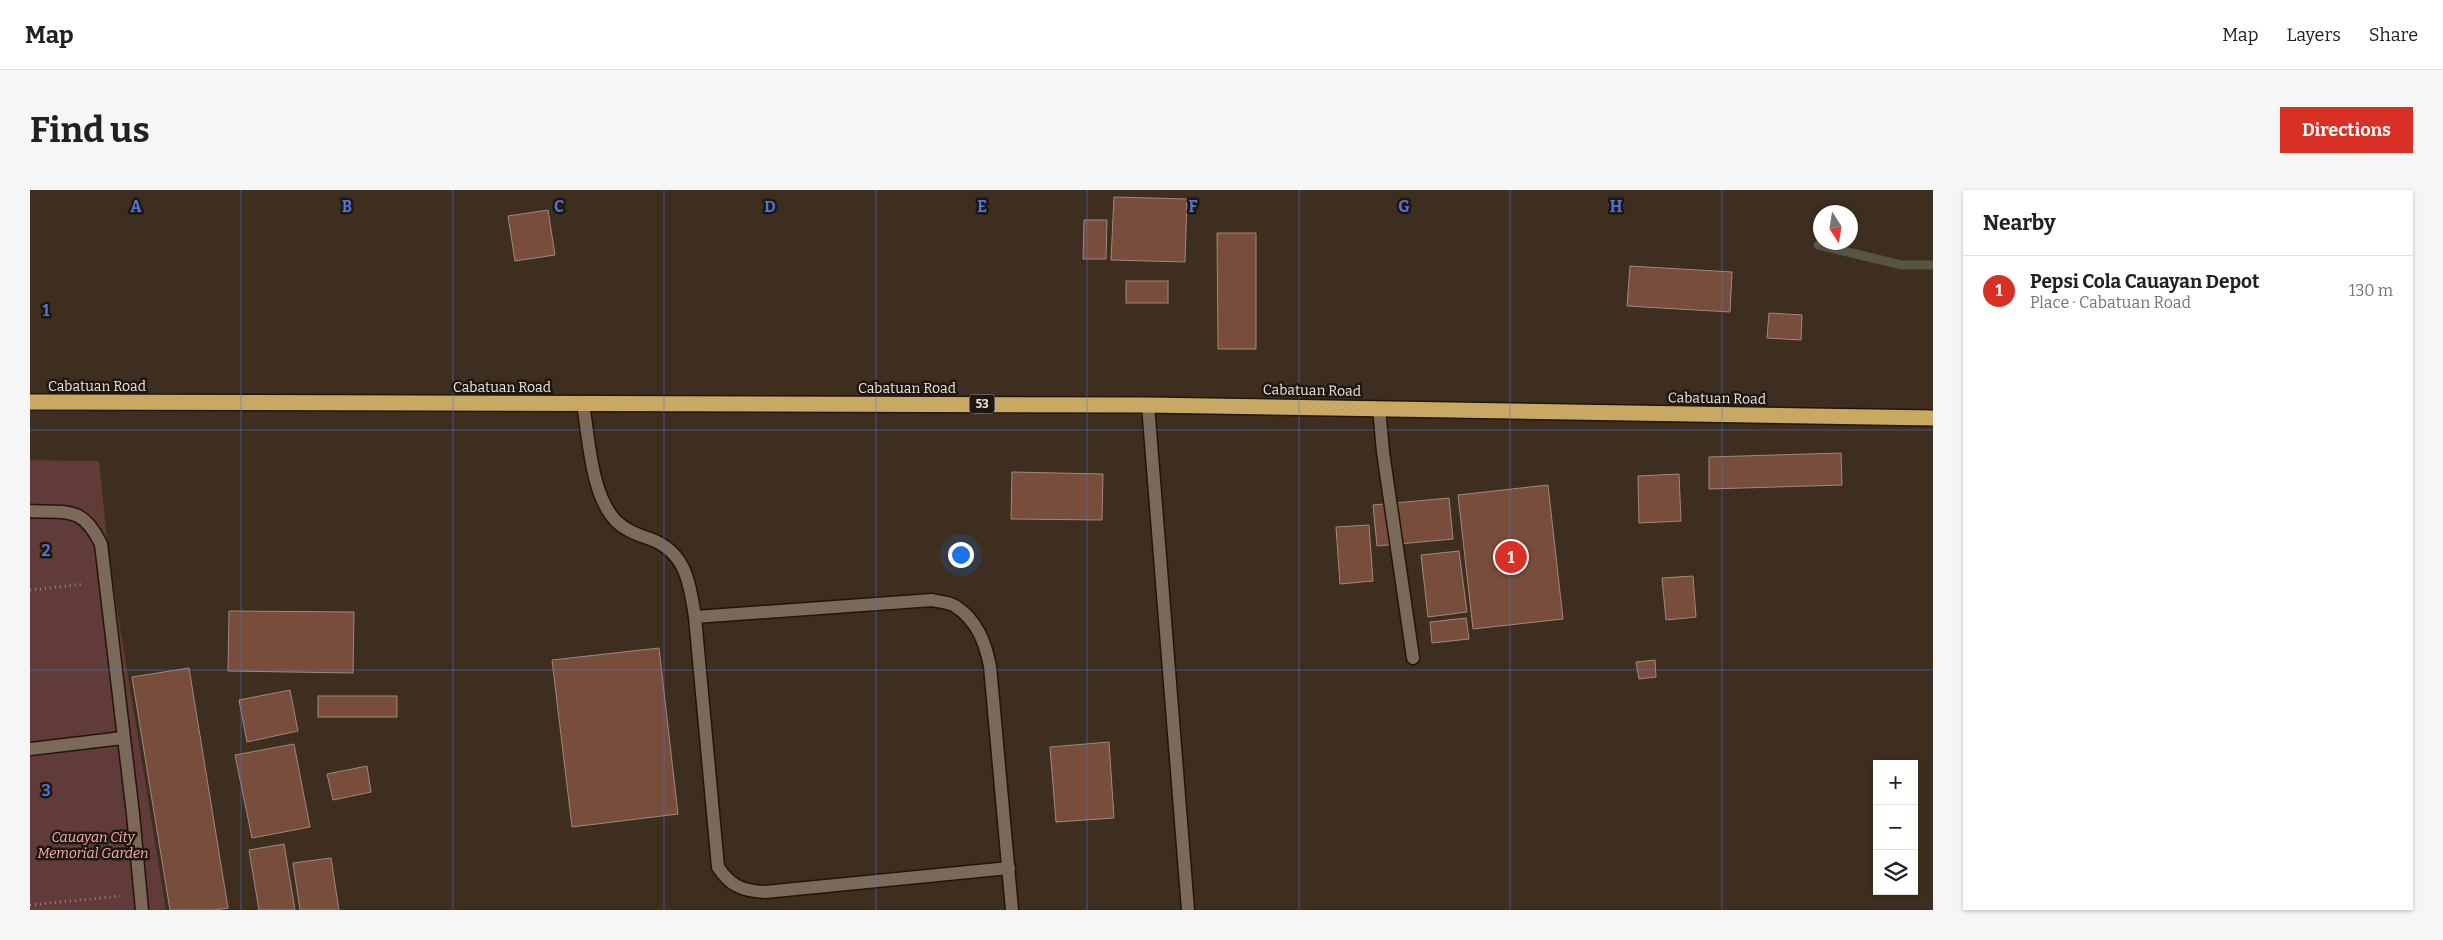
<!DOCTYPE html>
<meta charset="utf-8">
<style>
body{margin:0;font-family:Bitter,serif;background:#f6f6f6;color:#202124}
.controls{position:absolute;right:15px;bottom:15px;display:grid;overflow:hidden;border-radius:0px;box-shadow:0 1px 4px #0004}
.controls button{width:45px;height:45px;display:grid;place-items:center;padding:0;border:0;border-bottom:1px solid #e0e0e0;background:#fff;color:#202124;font:25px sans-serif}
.compass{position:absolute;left:1783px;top:15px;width:45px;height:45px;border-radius:50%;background:#fff;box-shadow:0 1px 4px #0004;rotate:168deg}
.you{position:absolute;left:930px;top:364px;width:18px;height:18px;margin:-12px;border:4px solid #fff;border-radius:50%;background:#1a73e8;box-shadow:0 0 0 8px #1a73e833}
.badge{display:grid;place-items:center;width:32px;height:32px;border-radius:50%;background:#d93025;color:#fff;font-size:16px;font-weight:700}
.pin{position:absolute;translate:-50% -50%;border:2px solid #fff;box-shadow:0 1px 5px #0006}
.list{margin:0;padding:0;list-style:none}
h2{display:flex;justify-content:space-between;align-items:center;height:65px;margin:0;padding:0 20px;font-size:21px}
h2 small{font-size:16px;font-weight:400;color:#757577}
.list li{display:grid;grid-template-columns:32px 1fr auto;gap:15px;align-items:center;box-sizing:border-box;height:70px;padding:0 20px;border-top:1px solid #e0e0e0}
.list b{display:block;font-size:19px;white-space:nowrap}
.list p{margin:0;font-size:16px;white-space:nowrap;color:#757577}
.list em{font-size:16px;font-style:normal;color:#757577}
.icon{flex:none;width:28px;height:28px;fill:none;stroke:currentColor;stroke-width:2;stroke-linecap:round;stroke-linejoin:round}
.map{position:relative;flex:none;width:1903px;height:720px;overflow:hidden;border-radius:0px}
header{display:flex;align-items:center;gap:30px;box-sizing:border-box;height:70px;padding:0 25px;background:#fff;border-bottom:1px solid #e0e0e0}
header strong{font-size:24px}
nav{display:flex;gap:28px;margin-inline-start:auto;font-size:18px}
.intro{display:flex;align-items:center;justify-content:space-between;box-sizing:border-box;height:120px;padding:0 30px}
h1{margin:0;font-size:35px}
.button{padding:12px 22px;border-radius:0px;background:#d93025;color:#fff;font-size:18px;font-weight:700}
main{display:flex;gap:30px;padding:0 30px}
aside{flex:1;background:#fff;border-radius:0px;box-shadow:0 1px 4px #0004}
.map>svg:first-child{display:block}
.green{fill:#603b39}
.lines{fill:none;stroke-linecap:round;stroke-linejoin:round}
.stream{stroke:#585443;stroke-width:9}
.building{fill:#784d3b;stroke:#a1887e}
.lane-casing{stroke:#231507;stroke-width:15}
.highway-casing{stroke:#231507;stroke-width:18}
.path{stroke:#94887b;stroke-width:3;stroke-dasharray:1 4;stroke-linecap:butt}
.lane{stroke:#7b6a59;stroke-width:12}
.highway{stroke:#c8a963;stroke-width:15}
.grid{fill:none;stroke:#5274d9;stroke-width:1;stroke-opacity:0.55}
.labels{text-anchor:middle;stroke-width:5;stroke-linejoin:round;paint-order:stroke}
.shield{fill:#1e1711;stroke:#b0a79f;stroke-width:1}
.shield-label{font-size:12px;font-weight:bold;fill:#efe5dc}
.street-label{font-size:14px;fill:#efe5dc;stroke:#1e1711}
.park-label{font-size:14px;font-style:italic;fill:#fdada9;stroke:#1e1711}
.grid-label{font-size:16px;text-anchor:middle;font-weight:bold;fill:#5274d9;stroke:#1e1711;stroke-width:5;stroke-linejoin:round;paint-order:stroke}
</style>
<header>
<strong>Map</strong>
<nav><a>Map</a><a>Layers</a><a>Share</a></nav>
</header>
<div class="intro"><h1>Find us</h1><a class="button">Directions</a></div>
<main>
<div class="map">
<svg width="1903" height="720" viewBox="0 0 1903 720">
<rect width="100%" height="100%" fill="#3d2e1f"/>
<!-- green -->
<path class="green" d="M0,270L69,271L79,369L136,720H0Z"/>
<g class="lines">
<!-- stream -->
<path class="stream" d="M1788,55L1872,75H1903"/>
</g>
<!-- building -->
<g class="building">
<path d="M1084,7L1157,9L1155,72L1081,70Z"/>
<path d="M518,20L525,65L485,71L478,26Z"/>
<path d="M1054,30H1077L1076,69H1053Z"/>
<path d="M1187,43H1226V159H1188Z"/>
<path d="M1600,76L1702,82L1700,122L1597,116Z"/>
<rect x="1096" y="91" width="42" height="22"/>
<path d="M1739,123L1772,125L1771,150L1737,148Z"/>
<path d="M1811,263L1812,295L1679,299V267Z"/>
<path d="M982,282L1073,284L1072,330L981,329Z"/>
<path d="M1649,284L1651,331L1609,333L1608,286Z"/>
<path d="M1518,295L1533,429L1443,439L1428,305Z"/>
<path d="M1419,308L1423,349L1347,356L1343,315Z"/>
<path d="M1339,335L1343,391L1310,394L1306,337Z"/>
<path d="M1429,361L1437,422L1398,427L1391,365Z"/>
<path d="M1663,386L1666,427L1636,430L1632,388Z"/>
<path d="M199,421L324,422L323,483L198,481Z"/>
<path d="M1436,428L1439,449L1402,453L1400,432Z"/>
<path d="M629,458L648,624L542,637L522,470Z"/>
<path d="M1625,470L1626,487L1609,489L1606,472Z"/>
<path d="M159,478L198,718L185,720H140L102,487Z"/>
<path d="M260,500L268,541L217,552L209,510Z"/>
<rect x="288" y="506" width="79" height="21"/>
<path d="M1079,552L1084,628L1026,632L1020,557Z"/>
<path d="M264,554L280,637L222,648L205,565Z"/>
<path d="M337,576L341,602L303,610L297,584Z"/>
<path d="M254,654L265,720H229L219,660Z"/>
<path d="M301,668L309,720H270L263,673Z"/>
</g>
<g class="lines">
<defs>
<g id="lane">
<path d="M553,214C559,249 561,305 586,331C597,342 610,345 623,350C657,364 660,396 665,427L688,677C700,696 713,701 735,702L979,678"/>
<path d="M1118,215L1158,720"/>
<path d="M1349,218L1353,262L1383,468"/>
<path d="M0,321C39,323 52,316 71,354L103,624L112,720"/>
<path d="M665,427L902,410C909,412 919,412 925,416C947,430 955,452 960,476L982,720"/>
<path d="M0,559L93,548"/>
</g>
<path id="highway" d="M0,212L1118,215L1903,228"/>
</defs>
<!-- lane casing -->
<use href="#lane" class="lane-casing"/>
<!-- highway casing -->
<use href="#highway" class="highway-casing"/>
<!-- path -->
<g class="path">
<path d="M0,400L54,394"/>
<path d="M0,715L90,706"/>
</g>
<!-- lane -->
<use href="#lane" class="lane"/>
<!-- highway -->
<use href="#highway" class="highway"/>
</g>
<!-- grid -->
<path class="grid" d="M211,0V720M423,0V720M634,0V720M846,0V720M1057,0V720M1269,0V720M1480,0V720M1692,0V720M0,240H1903M0,480H1903"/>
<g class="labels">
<!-- shield labels -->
<rect class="shield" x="939.5" y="204.5" width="25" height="19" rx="4"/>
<g class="shield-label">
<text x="952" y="218">53</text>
</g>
<!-- street labels -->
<g class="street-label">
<text x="67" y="201">Cabatuan Road</text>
<text x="472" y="202">Cabatuan Road</text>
<text x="877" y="203">Cabatuan Road</text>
<text transform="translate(1282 200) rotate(1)" y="5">Cabatuan Road</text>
<text transform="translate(1687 208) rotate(1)" y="5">Cabatuan Road</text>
</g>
<!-- park labels -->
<g class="park-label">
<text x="63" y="652">Cauayan City<tspan x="63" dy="16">Memorial Garden</tspan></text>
</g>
</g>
<g class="grid-label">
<text x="106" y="22">A</text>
<text x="317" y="22">B</text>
<text x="529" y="22">C</text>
<text x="740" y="22">D</text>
<text x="952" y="22">E</text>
<text x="1163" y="22">F</text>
<text x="1374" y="22">G</text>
<text x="1586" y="22">H</text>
<text x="16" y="126">1</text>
<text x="16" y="366">2</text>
<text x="16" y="606">3</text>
</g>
</svg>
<div class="controls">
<button>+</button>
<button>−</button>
<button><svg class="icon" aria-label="layers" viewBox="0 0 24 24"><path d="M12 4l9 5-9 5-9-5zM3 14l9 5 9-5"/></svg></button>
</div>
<svg class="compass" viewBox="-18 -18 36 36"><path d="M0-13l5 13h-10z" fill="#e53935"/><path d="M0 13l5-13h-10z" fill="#757577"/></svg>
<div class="you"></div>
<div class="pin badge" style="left:1481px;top:367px">1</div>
</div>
<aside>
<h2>Nearby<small></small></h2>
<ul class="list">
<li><span class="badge">1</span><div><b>Pepsi Cola Cauayan Depot</b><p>Place · Cabatuan Road</p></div><em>130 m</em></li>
</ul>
</aside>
</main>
